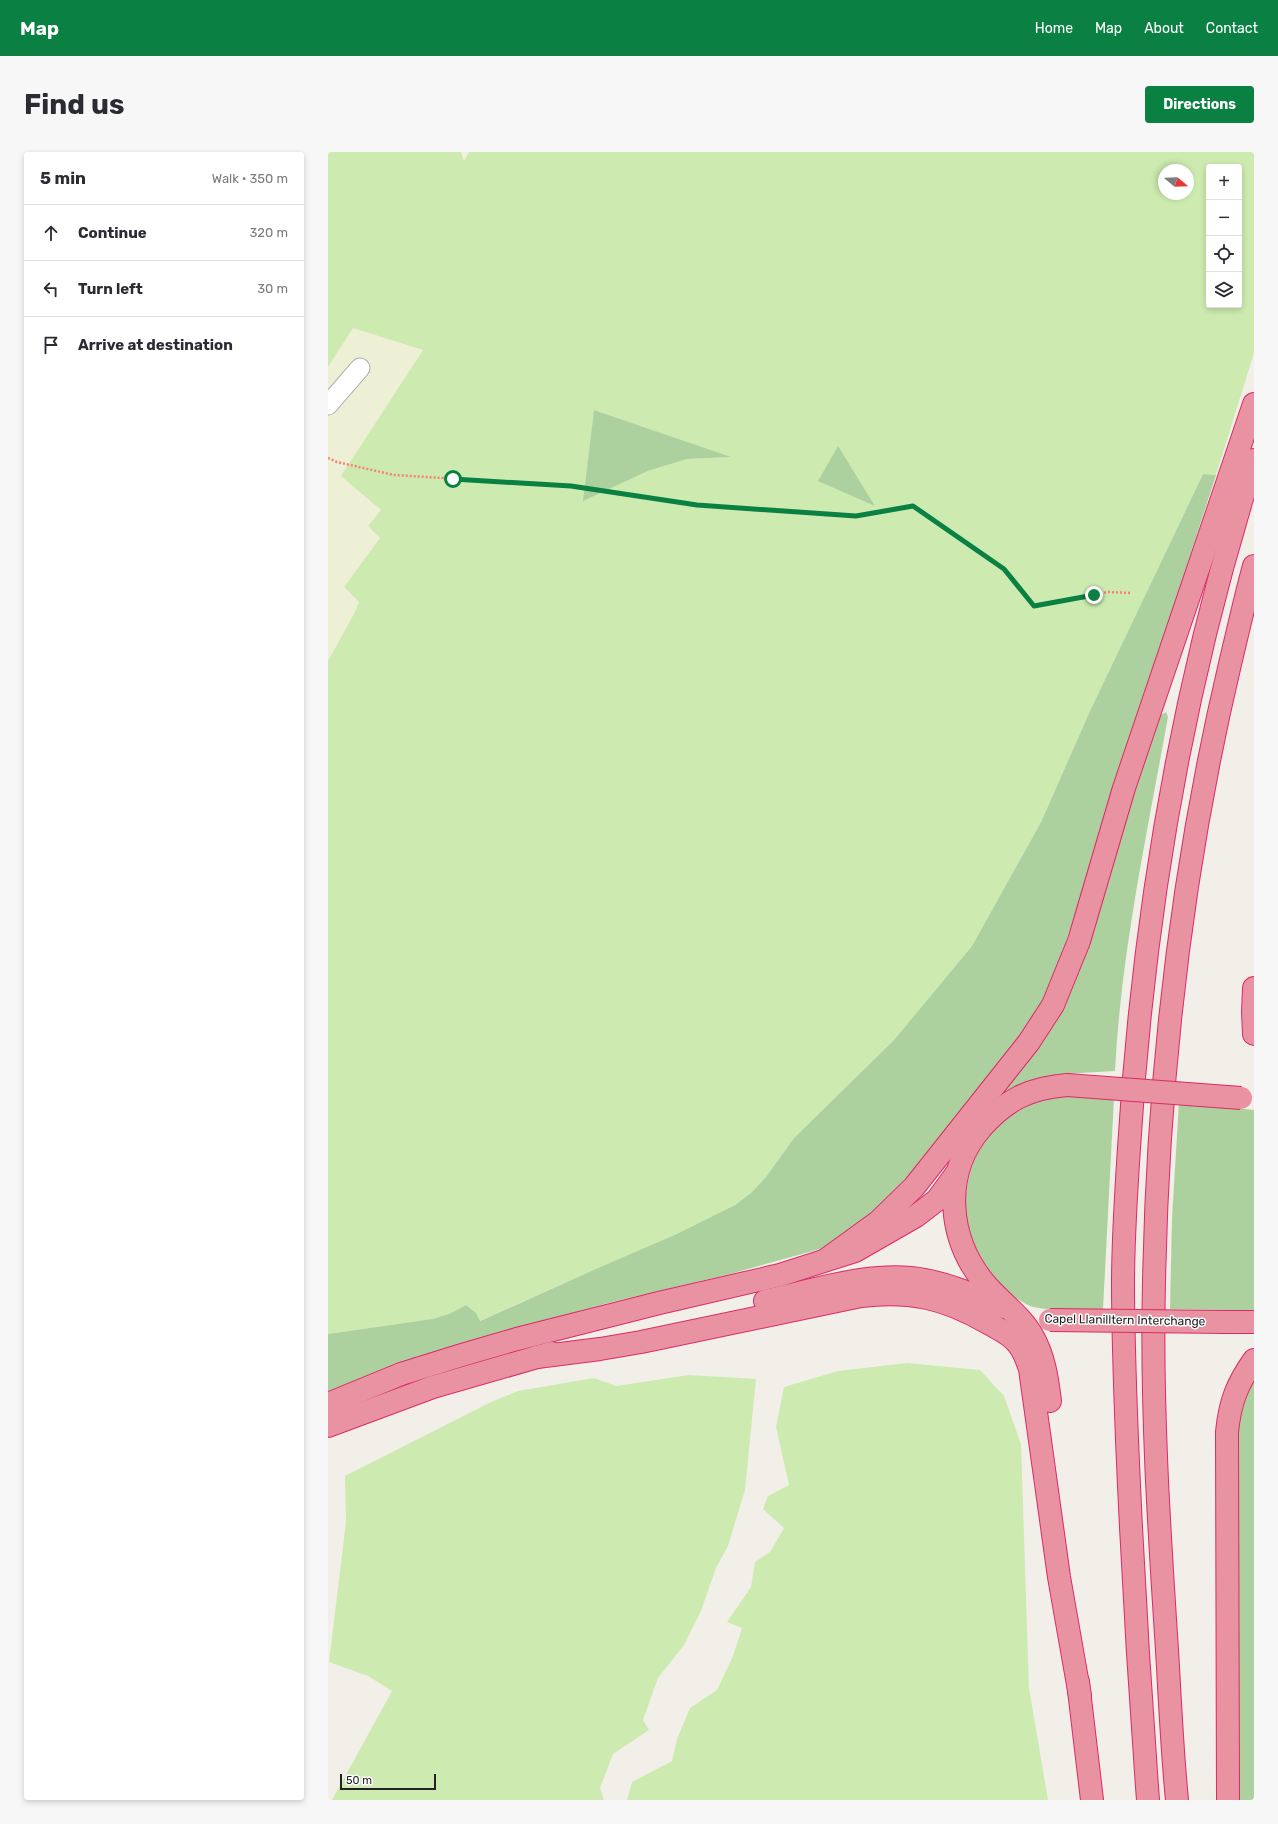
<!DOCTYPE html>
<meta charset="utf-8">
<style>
body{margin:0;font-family:Rubik,sans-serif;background:#f7f7f7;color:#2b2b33}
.controls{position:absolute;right:12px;top:12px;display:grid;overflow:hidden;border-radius:4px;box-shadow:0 2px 6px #0003}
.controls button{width:36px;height:36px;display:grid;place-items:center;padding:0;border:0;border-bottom:1px solid #e1e1e2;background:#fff;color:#2b2b33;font:20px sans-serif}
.compass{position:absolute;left:830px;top:12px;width:36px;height:36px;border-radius:50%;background:#fff;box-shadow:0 2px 6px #0003;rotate:109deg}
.scale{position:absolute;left:12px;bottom:10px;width:96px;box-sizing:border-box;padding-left:4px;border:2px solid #222;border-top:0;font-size:11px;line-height:14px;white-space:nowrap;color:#222;-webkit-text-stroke:3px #fff;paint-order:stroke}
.stop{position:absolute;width:12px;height:12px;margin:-9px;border:3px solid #0b8043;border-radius:50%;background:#fff}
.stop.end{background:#0b8043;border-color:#fff;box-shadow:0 1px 4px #0008}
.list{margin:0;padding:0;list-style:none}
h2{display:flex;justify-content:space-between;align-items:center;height:52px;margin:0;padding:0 16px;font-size:17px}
h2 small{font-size:13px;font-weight:400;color:#7c7c81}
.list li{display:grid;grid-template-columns:26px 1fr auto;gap:12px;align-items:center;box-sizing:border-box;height:56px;padding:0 16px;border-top:1px solid #e1e1e2}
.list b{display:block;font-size:15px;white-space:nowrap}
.list em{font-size:13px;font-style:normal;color:#7c7c81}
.icon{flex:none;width:22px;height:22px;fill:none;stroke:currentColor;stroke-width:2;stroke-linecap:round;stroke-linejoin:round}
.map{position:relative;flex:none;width:926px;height:1648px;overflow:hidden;border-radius:4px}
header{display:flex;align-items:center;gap:24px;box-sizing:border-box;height:56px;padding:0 20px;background:#0b8043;color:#fff}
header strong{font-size:19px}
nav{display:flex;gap:22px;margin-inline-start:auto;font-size:14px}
.intro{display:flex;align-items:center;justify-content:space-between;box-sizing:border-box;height:96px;padding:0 24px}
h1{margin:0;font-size:28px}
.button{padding:10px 18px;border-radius:4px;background:#0b8043;color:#fff;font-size:14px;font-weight:700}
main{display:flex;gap:24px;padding:0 24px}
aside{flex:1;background:#fff;border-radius:4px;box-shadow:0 2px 6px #0003}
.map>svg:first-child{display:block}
.farmland{fill:#eef0d5}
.grass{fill:#cdebb0;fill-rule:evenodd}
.forest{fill:#add19e}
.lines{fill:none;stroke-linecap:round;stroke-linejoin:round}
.minor-casing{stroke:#a9a9a9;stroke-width:21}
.highway-casing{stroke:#dc2a67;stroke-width:24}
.path{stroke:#fa8072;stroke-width:2.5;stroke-dasharray:2 2;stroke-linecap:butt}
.minor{stroke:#fff;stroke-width:19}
.highway{stroke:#e892a2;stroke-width:22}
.highway-bridge-casing{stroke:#dc2a67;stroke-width:24;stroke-linecap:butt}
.highway-bridge{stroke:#e892a2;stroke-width:22}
.route{stroke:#0b8043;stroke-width:5}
.labels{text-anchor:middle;stroke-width:3;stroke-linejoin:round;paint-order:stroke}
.street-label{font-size:12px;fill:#222;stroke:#fff}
</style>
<header>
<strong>Map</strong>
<nav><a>Home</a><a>Map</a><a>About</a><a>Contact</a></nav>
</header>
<div class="intro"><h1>Find us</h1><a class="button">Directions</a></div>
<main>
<aside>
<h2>5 min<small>Walk · 350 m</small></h2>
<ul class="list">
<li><svg class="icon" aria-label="ahead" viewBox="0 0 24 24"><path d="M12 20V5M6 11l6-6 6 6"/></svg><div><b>Continue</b></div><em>320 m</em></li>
<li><svg class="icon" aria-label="left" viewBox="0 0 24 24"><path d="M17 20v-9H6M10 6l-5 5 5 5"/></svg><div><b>Turn left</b></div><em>30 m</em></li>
<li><svg class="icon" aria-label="arrive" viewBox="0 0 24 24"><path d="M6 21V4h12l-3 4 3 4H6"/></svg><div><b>Arrive at destination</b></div></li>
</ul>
</aside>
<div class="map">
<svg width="926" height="1648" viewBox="0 0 926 1648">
<rect width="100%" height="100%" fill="#f2efe9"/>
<!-- farmland -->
<path class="farmland" d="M25,175L95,198L14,324L53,358V386L16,435L31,450L27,460L0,509V215Z"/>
<!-- grass -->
<g class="grass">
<path d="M0,0H133L136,9L141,0H926V201L888,323L875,322L762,559L713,670L644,794L566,888L466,986L438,1025L423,1041L407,1053L349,1083L270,1116L151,1169L138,1153L121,1162L104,1167L0,1182V509L27,460L31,450L16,435L52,386L40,374L53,358L13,324L95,198L25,176L0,215ZM881,15H911V153H881ZM836,18H860V42H836ZM266,258L401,305L359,307L320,319L256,348Z"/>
<path d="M579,1211L652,1218L676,1244L693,1292L701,1536L720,1648H299L304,1630L344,1609L349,1587L362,1556L389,1538L405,1504L414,1476L399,1470L423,1435L427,1410L442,1400L456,1376L435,1357L440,1344L461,1333L448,1275L456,1235L510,1219Z"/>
<path d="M361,1223L428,1227L417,1338L400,1394L388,1416L373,1459L356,1493L330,1526L315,1568L321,1578L285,1602L272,1636L276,1648H4L64,1539L40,1524L1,1510L18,1370L17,1324L161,1251L190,1239L266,1226L288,1234Z"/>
</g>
<!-- forest -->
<g class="forest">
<path d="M266,258L403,305L359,307L320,319L255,349Z"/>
<path d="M510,294L547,354L490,329Z"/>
<path d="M875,322L888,323L733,805L711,856L695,880L569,1041L519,1081L492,1097L402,1122L280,1151L91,1204L0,1239V1182L104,1167L121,1162L138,1153L148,1161L152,1169L270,1116L349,1082L407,1053L423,1041L438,1025L466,986L566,888L644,794L713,670L762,559Z"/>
<path d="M838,560L840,565C819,682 793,800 787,919C748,921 711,922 676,940L721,875L831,564Z"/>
<path d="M728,944L786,946L775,1157C756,1157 720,1160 702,1154C684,1146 669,1130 658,1114C619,1056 639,986 698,952C706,947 719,946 728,944Z"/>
<path d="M851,950L926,958V1162L897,1163V1158L842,1157L844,1066Z"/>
<path d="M926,1227V1648H910L908,1305L912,1260L923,1228Z"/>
</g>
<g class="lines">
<defs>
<path id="minor" d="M0,253L32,216"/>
<g id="highway">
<path d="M926,836L925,860L926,882"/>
<path d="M499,1107L550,1070L586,1035L701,890L725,853L751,789L796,636L926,252"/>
<path d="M437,1149C487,1138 546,1118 597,1128C624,1133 650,1145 675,1155"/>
<path d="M897,1170H926"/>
<path d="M209,1205L272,1197L313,1190L533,1144C582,1138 617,1146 660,1171C670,1177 683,1182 690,1192C696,1199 699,1208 702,1217L731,1425L752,1544"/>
<path d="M722,1249C719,1225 716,1204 704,1183C693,1164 673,1150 659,1134C620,1089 613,1023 653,976C678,948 701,936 739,933"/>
<path d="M0,1252L73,1222L134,1203L189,1187L331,1151L452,1123L527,1099L588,1064L609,1048L628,1022"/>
<path d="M0,1274L105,1235L223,1201"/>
<path d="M750,1530L764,1648"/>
<path d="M820,1648C811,1528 804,1408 799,1288C797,1236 795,1184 795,1132C795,1086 798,1041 801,996C815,763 855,530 926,308"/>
<path d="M849,1648C844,1598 842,1548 839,1498C831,1376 823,1253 826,1130C830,922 854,715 902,512C910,479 917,447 926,414"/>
<path d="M900,1648L899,1280C902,1250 909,1232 926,1208"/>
</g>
</defs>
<!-- minor casing -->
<use href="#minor" class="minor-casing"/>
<!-- highway casing -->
<use href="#highway" class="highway-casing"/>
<!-- path -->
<path class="path" d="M0,306L9,310L66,323L243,334L369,353L528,364L585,354L676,417L706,454L780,440L804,441"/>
<!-- minor -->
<use href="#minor" class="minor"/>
<!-- highway -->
<use href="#highway" class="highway"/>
<defs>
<g id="highway-bridge">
<path d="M739,933L913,946"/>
<path d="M722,1168L897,1170"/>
</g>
</defs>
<!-- highway-bridge casing -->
<use href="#highway-bridge" class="highway-bridge-casing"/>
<!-- highway-bridge -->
<use href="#highway-bridge" class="highway-bridge"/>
</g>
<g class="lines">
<!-- route -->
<path class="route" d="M125,327L243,334L369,353L528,364L585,354L676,417L706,454L766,443"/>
</g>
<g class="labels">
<!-- street labels -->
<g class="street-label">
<text transform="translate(797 1168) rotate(1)" y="4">Capel Llanilltern Interchange</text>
</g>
</g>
</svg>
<div class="controls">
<button>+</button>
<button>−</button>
<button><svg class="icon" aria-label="locate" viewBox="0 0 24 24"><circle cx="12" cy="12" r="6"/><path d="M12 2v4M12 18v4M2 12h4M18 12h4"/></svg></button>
<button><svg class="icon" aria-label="layers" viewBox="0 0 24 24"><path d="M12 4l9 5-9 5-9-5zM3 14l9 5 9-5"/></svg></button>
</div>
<svg class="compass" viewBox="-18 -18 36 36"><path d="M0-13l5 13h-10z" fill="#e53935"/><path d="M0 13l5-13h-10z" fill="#7c7c81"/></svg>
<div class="scale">50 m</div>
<div class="stop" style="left:125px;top:327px"></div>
<div class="stop end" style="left:766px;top:443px"></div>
</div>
</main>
